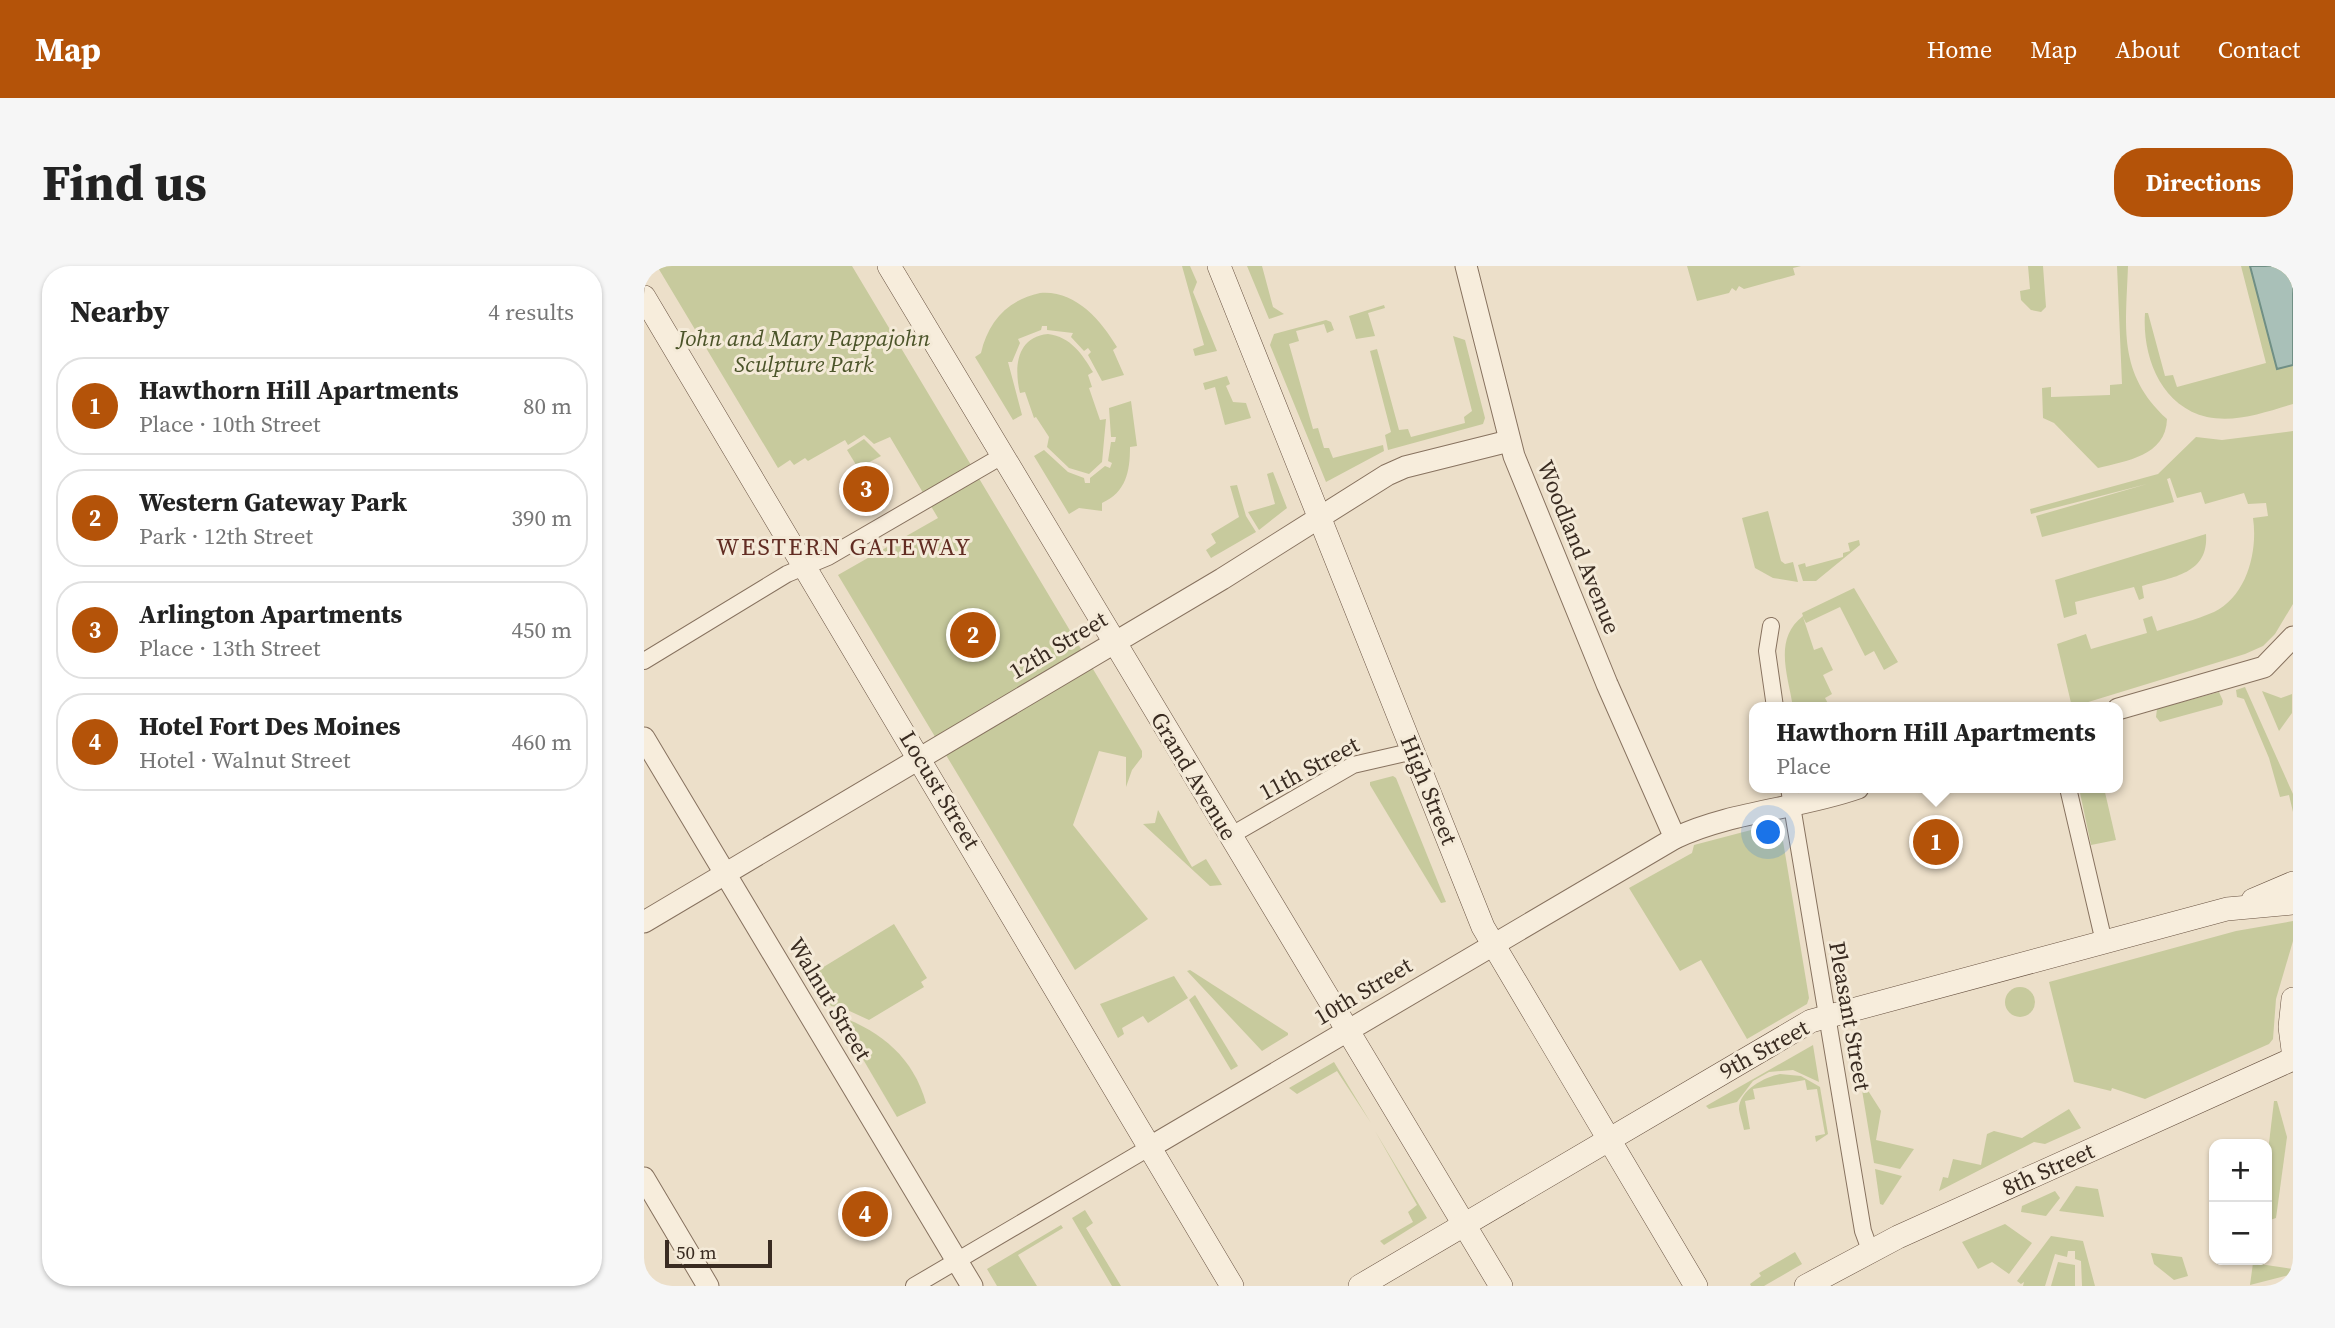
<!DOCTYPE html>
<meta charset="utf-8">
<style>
body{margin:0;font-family:"Source Serif 4",serif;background:#f6f6f6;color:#222}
.controls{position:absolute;right:21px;bottom:21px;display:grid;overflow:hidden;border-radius:14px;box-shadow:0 2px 5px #0004}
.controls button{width:63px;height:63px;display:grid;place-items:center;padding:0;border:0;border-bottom:2px solid #e0e0e0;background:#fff;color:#222;font:35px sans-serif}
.scale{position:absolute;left:21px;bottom:18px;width:107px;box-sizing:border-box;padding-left:7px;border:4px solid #392b21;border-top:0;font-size:19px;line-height:24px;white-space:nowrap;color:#392b21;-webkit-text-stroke:5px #f4ead8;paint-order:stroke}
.you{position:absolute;left:1125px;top:567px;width:24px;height:24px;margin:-18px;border:5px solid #fff;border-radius:50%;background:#1a73e8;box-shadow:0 0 0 10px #1a73e833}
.badge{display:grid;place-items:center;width:46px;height:46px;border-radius:50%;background:#b45309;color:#fff;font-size:23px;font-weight:700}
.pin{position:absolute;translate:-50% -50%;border:4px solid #fff;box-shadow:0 2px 7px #0006}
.popup{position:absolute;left:1105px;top:436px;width:374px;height:91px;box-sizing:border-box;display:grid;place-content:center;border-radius:14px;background:#fff;filter:drop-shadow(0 2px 5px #0005);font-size:23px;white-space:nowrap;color:#767676}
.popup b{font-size:26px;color:#222}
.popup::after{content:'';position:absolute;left:50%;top:100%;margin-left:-14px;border:14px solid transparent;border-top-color:#fff}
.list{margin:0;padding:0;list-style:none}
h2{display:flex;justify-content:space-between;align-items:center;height:91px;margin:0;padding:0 28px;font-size:30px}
h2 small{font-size:23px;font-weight:400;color:#767676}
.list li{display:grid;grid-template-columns:46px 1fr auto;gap:21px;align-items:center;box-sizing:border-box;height:98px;margin:0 14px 14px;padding:0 14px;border:2px solid #e0e0e0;border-radius:28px}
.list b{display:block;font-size:26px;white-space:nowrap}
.list p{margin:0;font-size:23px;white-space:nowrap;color:#767676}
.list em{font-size:23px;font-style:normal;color:#767676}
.map{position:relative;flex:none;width:1649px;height:1020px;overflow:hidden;border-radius:28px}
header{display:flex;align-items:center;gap:42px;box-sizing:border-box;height:98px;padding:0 35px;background:#b45309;color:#fff}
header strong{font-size:33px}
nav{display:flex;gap:38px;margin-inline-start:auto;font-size:24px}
.intro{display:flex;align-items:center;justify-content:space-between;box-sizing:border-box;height:168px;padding:0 42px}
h1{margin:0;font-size:49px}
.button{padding:18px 32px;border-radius:28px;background:#b45309;color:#fff;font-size:24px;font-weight:700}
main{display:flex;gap:42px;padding:0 42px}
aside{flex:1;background:#fff;border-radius:28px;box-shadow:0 2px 5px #0004}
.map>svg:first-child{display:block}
.green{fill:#c7ca9d}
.water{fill:#a9c0b8;stroke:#708f85;stroke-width:2}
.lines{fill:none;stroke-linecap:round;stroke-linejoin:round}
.minor-casing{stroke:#87725f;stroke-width:18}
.tertiary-casing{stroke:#87725f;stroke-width:23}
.secondary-casing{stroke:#695342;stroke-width:24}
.minor{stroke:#f7eddc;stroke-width:16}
.tertiary{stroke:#f7eddc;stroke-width:21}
.secondary{stroke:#f7eddc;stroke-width:23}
.labels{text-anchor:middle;stroke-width:6;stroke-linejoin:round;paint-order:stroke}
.park-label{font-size:23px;font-style:italic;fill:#4b5429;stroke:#f4ead8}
.street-label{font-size:23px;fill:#392b21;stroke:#f4ead8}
.neighbourhood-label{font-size:24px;letter-spacing:2px;fill:#622d23;stroke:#f4ead8}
</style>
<header>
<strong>Map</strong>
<nav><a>Home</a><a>Map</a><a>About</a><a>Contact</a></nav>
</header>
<div class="intro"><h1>Find us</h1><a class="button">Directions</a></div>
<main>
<aside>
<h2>Nearby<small>4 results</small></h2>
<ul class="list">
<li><span class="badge">1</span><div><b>Hawthorn Hill Apartments</b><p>Place · 10th Street</p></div><em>80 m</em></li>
<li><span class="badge">2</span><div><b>Western Gateway Park</b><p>Park · 12th Street</p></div><em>390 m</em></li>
<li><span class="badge">3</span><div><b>Arlington Apartments</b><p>Place · 13th Street</p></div><em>450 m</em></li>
<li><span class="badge">4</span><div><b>Hotel Fort Des Moines</b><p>Hotel · Walnut Street</p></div><em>460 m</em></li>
</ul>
</aside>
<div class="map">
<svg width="1649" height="1020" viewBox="0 0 1649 1020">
<rect width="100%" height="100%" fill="#ecdfc9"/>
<!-- green -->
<g class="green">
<path d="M13,0H208L498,485V491L488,504L482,521V491L455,485L429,559L504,653L431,704L194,309L294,252L246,171L230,178L220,169L204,179L201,174L164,195L161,192L150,199L146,194L134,202Z"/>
<path d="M538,0H546L553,16L549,26L573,85L551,90L549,83L560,79Z"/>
<path d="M603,0H618L629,41L640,48L625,53Z"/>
<path d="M1043,0H1157L1149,2L1151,9L1100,23L1095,20L1092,25L1088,22L1085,27L1053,35Z"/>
<path d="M1384,0H1399L1402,41L1397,46L1387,44L1377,34L1376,25L1386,23Z"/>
<path d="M1473,0H1484C1482,61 1473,107 1523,153C1522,190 1482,195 1454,202L1410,157L1399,152L1398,122L1407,121V131L1466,129V119L1478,118Z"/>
<path d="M1597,0H1649V138C1622,146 1592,157 1563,151C1516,140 1498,89 1501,47H1504L1521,110L1529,109L1533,121L1622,97Z"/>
<path d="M396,27C431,24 456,53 473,81L469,84L480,109L458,115L444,89L447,86L444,82L440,85L427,71L429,67L403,64V60H398L397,64L374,73L376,77L368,96H364L378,149L369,154L331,91L337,87C344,56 363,34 396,27Z"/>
<path d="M740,39L741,42L724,47L731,70L712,73L705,50Z"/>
<path d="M682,54L687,56L690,64L683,67L680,58L652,65L655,75L645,78L669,163L674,162L680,182H685L689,192L739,179L740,185L682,216L626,79L630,68Z"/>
<path d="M404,68C427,71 438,88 449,106L444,109L448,121L445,122L456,154L462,153L458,196L445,208L425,202L403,181L405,171L392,151L390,152L381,126L376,127C370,102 372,71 404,68Z"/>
<path d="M809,70L821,74L841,152L839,158L744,184L741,169L747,166L726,85L733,83L755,164L764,163L767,171L821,157L820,151L828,145Z"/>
<path d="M583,110L586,118L582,120L589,136L602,137L607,152L581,159L571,121L561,124L559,117Z"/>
<path d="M487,135L493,180L486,181C486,206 482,226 458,237V245L435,242L425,248L390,190L400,184L424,206L440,212L441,217H446V212L461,200L466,202L468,197L464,195L467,176H471L472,171H467L465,142Z"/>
<path d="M1649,165V338L1631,368L1619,380L1601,388L1428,441L1413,378L1442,368L1447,383L1503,367L1499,353L1508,350L1513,365C1531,359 1552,354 1570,346C1603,330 1614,285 1609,252L1624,250L1622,237L1604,238L1600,227L1561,238L1557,226L1533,232L1526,212L1523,213L1530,236L1398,271L1392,250L1503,218L1387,248L1386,243L1514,208L1552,171L1578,174Z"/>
<path d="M220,173L237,190L214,202L203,184Z"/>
<path d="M629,206L643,242L615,264L604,246L631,238L623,208Z"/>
<path d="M593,219L602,250L612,266L567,292L562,284L572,277L567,268L595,251L586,220Z"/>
<path d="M1124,245L1137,295L1141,298L1149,296L1154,316L1129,312L1111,302L1098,252Z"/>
<path d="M1562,268C1565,308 1529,311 1498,320L1500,332L1495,334L1490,321L1431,336L1433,348L1420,352L1411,314Z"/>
<path d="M1215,274L1216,279L1172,315H1159L1154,299L1161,297L1162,301L1199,291V287L1206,285L1204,277Z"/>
<path d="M1210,322L1254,396L1240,404L1230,385L1221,390L1196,341L1162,357L1159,351L1170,384L1178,381L1189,404L1179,409L1188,428L1181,432L1186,441H1149C1144,409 1129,373 1159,350L1158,347Z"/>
<path d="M1601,421L1649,528V546L1645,529L1636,531L1625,492L1600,433L1593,431L1592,424Z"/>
<path d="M1618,425L1637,432L1648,428V447L1635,465Z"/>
<path d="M1575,426L1579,435L1578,439L1516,456L1512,451L1513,443Z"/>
<path d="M749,510L752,512L802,636L797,637L726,519V516Z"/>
<path d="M1435,522H1460L1472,574L1447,579Z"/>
<path d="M514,544L548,601L562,593L578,619L566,620L499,558L511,557Z"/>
<path d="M1126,559L1138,569L1165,732L1163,738L1103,773L1057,694L1036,705L985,622L1048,587L1050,579Z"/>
<path d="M1649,655V675L1632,733L1629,773L1625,778L1501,833L1468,822L1467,825L1430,816L1405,716L1592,665Z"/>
<path d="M250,658L283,712L277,716L280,721L225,754L199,742L187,740L168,708Z"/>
<path d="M546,704L644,767V769L618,785L543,705Z"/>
<path d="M530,710L544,732L504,757L499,750L478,762L480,768L474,772L456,738Z"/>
<circle cx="1376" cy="736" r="15"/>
<path d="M551,729L594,800L587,804L545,734Z"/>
<path d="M193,749C237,765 269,791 282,837L253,851Z"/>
<path d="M1169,779L1175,816L1149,804L1125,806L1109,815L1093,836L1065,843L1062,840Z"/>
<path d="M690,796L727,857L693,805L653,828L645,822Z"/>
<path d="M1136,808L1157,810L1176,821L1184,868L1172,876L1171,870L1181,868L1173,823L1163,824L1161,814L1109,823L1111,833L1101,835L1106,863L1100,864C1099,858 1095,846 1095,843C1095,824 1121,811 1136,808Z"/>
<path d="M1216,812L1237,845L1232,874L1270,883L1256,903L1230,897Z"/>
<path d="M1630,835H1633L1643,871L1632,952L1623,955V894Z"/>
<path d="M1425,843L1437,862L1401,878L1390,876L1295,925L1299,911L1304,912L1309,893L1337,899L1343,868L1350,865L1378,872Z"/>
<path d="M731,865L783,952L740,979L736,975L769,956L764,946L773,939Z"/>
<path d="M1231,903L1258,910L1239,939L1236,938Z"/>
<path d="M1432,920L1454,923L1460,951L1415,945Z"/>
<path d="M1411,925L1416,932L1402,950L1377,946L1378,940Z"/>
<path d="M441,944L449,957L442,962L477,1020H468L428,952Z"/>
<path d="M1361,958L1388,977L1365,1008L1348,996L1334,1003L1318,976Z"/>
<path d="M417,959L419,962L374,989L393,1020H353L343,1003Z"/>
<path d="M1407,970L1439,975L1451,1020H1438L1437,995L1431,993V985H1424L1423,991L1411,988L1401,1020H1379L1380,1016L1377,1018L1373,1015Z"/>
<path d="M1151,986L1158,998L1120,1020H1107L1106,1018L1117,1010L1115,1007Z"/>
<path d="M1507,987L1538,991L1544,1010L1530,1014L1510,998Z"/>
<path d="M1414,996L1431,999V1020H1407Z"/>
<path d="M1609,997L1649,1003V1008L1606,1019Z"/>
</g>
<!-- water -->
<path class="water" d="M1606,0H1649V99L1633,103Z"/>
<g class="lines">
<defs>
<g id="minor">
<path d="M1127,360L1123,385L1131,441"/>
<path d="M0,395L143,308L184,291L358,190"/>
<path d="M1145,522L1219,965L1226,984"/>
<path d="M1424,522L1460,676"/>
<path d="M586,570L709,499L770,485"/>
<path d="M270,1020L508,880"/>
</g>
<g id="tertiary">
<path d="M822,0L870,190L963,418L1031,572"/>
<path d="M1474,443L1620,401L1649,371"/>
<path d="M0,472L328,1020"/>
<path d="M0,656L578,313L743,209L761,201L865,175"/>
<path d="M508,880L1031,572C1088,545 1155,543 1214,522"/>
<path d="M0,912L64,1020"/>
</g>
<g id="secondary">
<path d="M245,0L857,1020"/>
<path d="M575,0L839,661L1052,1020"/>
<path d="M0,31L588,1020"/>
<path d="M1609,634L1649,617"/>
<path d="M1649,733L1646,761L1649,784"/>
<path d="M716,1020L1167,755L1583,643L1649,637"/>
<path d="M1162,1020L1254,971L1649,793"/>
</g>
</defs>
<!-- minor casing -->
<use href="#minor" class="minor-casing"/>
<!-- tertiary casing -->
<use href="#tertiary" class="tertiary-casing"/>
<!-- secondary casing -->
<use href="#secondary" class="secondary-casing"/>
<!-- minor -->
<use href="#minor" class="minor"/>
<!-- tertiary -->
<use href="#tertiary" class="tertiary"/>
<!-- secondary -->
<use href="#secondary" class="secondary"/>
</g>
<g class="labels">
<!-- park labels -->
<g class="park-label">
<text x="160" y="80">John and Mary Pappajohn<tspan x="160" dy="26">Sculpture Park</tspan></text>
</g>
<!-- street labels -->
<g class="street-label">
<text transform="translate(935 281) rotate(68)" y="8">Woodland Avenue</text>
<text transform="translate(414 379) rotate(-31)" y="8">12th Street</text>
<text transform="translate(665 502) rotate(-28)" y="8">11th Street</text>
<text transform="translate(550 510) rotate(59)" y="8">Grand Avenue</text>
<text transform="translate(296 524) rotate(59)" y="8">Locust Street</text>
<text transform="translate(785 524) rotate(68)" y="8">High Street</text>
<text transform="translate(719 725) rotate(-31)" y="8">10th Street</text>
<text transform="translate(186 733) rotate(59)" y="8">Walnut Street</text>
<text transform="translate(1206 750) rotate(80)" y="8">Pleasant Street</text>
<text transform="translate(1120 783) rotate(-29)" y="8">9th Street</text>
<text transform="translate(1404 903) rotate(-24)" y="8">8th Street</text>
</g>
<!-- neighbourhood labels -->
<g class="neighbourhood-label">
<text x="200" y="289">WESTERN GATEWAY</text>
</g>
</g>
</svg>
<div class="controls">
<button>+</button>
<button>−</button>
</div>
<div class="scale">50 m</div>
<div class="you"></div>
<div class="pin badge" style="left:1292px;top:576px">1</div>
<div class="popup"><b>Hawthorn Hill Apartments</b>Place</div>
<div class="pin badge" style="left:329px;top:369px">2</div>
<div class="pin badge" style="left:222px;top:223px">3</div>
<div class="pin badge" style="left:221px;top:948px">4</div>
</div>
</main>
